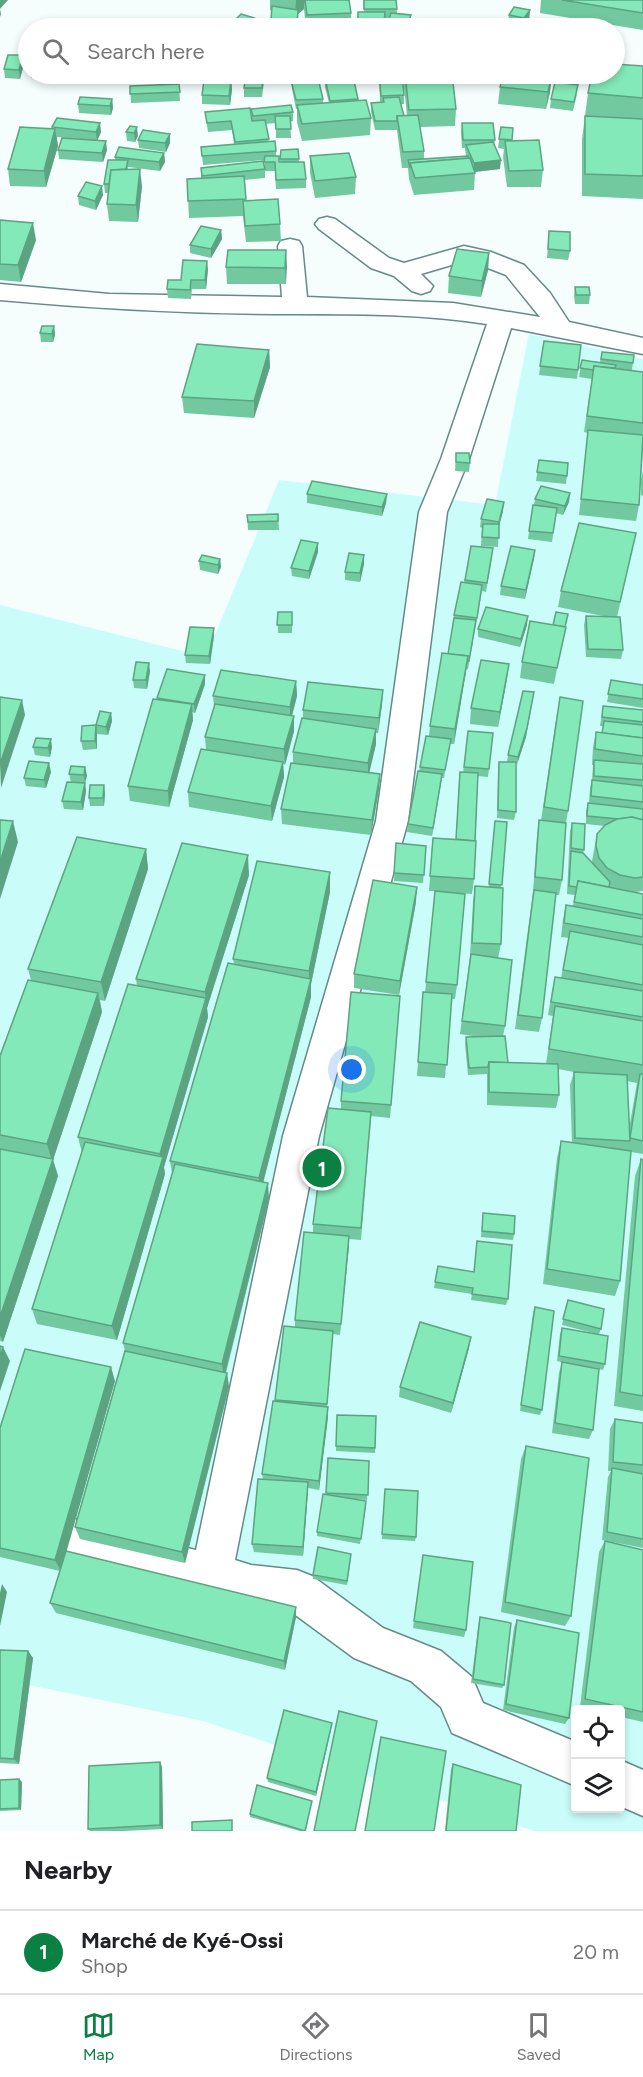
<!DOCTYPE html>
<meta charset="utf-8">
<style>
body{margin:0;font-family:Figtree,sans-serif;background:#f2f2f2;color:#202124}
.controls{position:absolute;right:18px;bottom:18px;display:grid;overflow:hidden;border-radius:6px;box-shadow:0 3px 9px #0003}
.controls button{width:54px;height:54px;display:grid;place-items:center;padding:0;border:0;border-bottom:2px solid #e0e0e0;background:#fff;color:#202124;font:30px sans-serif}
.you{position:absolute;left:352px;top:1070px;width:21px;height:21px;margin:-15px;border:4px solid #fff;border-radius:50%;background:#1a73e8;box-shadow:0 0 0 9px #1a73e833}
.badge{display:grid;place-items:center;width:39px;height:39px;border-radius:50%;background:#0b8043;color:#fff;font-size:20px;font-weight:700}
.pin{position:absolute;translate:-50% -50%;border:3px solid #fff;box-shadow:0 2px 6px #0006}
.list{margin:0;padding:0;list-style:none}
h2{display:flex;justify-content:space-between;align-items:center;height:78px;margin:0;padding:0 24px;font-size:26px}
h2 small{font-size:20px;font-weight:400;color:#757577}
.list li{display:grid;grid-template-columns:39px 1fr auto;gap:18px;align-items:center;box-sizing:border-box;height:84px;padding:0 24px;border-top:2px solid #e0e0e0}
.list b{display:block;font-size:22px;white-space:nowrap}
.list p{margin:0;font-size:20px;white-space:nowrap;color:#757577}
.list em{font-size:20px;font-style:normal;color:#757577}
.icon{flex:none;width:33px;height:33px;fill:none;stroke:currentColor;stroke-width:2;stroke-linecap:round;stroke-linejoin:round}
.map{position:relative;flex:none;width:643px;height:1831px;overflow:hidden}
.search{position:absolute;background:#fff;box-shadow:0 3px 9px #0003;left:18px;right:18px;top:18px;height:66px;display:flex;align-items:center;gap:15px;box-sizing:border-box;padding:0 21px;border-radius:33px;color:#757577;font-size:22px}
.sheet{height:162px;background:#fff}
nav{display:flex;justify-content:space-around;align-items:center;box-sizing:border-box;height:84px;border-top:2px solid #e0e0e0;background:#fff;font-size:16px;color:#757577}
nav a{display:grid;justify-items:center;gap:3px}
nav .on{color:#0b8043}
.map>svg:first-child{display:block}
.built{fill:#cafdf9;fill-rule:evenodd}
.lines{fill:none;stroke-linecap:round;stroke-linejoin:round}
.minor-casing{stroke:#658b88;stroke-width:3}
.minor{fill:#fff;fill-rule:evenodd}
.wall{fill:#72c89f;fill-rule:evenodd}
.shaded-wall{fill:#5ca382}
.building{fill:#84e9b9;stroke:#5ca382;stroke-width:1.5}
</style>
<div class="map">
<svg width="643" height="1831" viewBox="0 0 643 1831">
<rect width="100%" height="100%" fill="#f5fdfd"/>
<!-- built -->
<path class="built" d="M529,334L643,359V1831H534L203,1721L0,1679V605L206,657L279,480L495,505ZM576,1710H620V1808H576Z"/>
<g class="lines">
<defs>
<g id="minor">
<path d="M327,217L335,219L389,258L404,263L464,246L491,252L524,265L550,293L569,322L643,338V354L511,328L469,459L447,512L408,821L319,1136L235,1560L251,1565L297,1570L312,1576L383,1628L441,1651L472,1677L483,1703L576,1742V1786L452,1733L441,1707L411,1681L354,1658L290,1611L251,1607L212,1595L74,1564L59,1558L33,1537L0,1519V1478L19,1485L61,1509L84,1525L196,1550L283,1136L376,821L419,512L441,459L487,324C424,314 359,314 296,314C197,314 98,309 0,300V284L109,294L282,297L278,246L281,241L290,239L299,241L302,246L307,297L453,303L540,317L506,275L475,263L465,261L421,274L433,286L430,291L421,294L412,291L394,276L371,268L319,229L315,224L319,219Z"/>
<path d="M620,1760L643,1770V1816L620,1806Z"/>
</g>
</defs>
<!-- minor casing -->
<use href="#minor" class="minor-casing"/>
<!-- minor -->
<use href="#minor" class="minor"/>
</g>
<!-- wall -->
<g class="wall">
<path d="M270,0H349L351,13V28H306L304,9L298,14L297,28H227L272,23V11L270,10Z"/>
<path d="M363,0H396L397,13L411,15L410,28H386L389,18H385L384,28H357L358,12H364Z"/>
<path d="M541,0H643V30L540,13Z"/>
<path d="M530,10L529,19L524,27L508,24L509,15Z"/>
<path d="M23,55L24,64L20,79L5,78L4,69Z"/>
<path d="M643,66V199L582,196V139L588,93Z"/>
<path d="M30,74H39V77L31,78Z"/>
<path d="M44,74H79L77,80L45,79Z"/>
<path d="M80,74H103L102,76L80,77Z"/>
<path d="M105,74H185L183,82L106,78Z"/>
<path d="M300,74H333V78L358,99V100L371,118L370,135L302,141L297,122V109H296L292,89L291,80L315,79L300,78ZM318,79H325V87L329,103H323V99Z"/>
<path d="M379,74L404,95V104H401L404,116H407L404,86L405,74H452L456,109L455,126L420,127L424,151V159L466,156L465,148H462L461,132L462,123L495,140L494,145L500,169L475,172L474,190L414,195L409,179L408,168H402L397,130H375L371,112V103L380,102Z"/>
<path d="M463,74H484L482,79L463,75Z"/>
<path d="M566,74H589L585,78Z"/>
<path d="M231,81L232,89L230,105L202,104V95Z"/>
<path d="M264,83L262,97H244V88Z"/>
<path d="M179,84L180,101L131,103L130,86Z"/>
<path d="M500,87L550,92L546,109L498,104Z"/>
<path d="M577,94L573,111L550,108L551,99Z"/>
<path d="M112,99L113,108L111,115L79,113L78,104Z"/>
<path d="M251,109L293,112V121L290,122L291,138H276V123L265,124L269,142L276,151V156L279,162H280L281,150L298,149L299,162L306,179V188L276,189L275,171H265V178L244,180L246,200L280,224L281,241L246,242L243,216L189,218L187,179L201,178V168H265L264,160L203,165L201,147L234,144L232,130L208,132L205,112L252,117Z"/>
<path d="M130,126L138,136L135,142L127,141L126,132Z"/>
<path d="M52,127L101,132L97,141L107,150L103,162L59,159L58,150L78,139L57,137L58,146L46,187L10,186L8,169L52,129Z"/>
<path d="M501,127L512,141L543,170L541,187H507L503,157L504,149L498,148Z"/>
<path d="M170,134V143L166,152L139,148L138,140Z"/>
<path d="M164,153L165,162L160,171L128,167V169L142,186L138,222L109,221L107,204L108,193H105L104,184L115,160V157Z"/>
<path d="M310,156L356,177L355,194L315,198L310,173Z"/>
<path d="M103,195L96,210L79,205L78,196Z"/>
<path d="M0,220L36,240L21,282L0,280Z"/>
<path d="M221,230L222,239L211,258L190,253V245Z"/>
<path d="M549,231L570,251L568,260L547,258Z"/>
<path d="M286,250V284H227L226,267Z"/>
<path d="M489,253L488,270L481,297L448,293L449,276Z"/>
<path d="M208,269L206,289H192L191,299L168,298L167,289L181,280Z"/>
<path d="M575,287L590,295L589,304H575L574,296Z"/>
<path d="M54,326L55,335L53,342H41L40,333Z"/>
<path d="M544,341L581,345L577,379L539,375Z"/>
<path d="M269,350L270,367L254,418L184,413L182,397Z"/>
<path d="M602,352L633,363L632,370L643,372V448L639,505L636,521L579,515L588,433L584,432L592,379L579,377L582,360L600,362Z"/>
<path d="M456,453L470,463L469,472L455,471Z"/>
<path d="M539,460L568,463L566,484L536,481Z"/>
<path d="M643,471V496L641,495V480Z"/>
<path d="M570,493L569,502L563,515L556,513L552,542L528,539L533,505H534L535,499Z"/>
<path d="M307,494H387L386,503L382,516L307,503Z"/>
<path d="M503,511L499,526L498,547L481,546L482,528L480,527L481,519Z"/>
<path d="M278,514L279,530H248L247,515Z"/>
<path d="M636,533L617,617L623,650L621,659L586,657L584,625L586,616L608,617L558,607L561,591Z"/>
<path d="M471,546L492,557L486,592L482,591L468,669H466L454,744H450L444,778H442L432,836L407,832L408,824L420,767L429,736L430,726L448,654L454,615L464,583Z"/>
<path d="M535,550L525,599L500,595L501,586Z"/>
<path d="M318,552L309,579L292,576L291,568Z"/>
<path d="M364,555V564L360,582L345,580V572Z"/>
<path d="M220,559L221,567L218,574L200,570L199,561Z"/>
<rect x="278" y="612" width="14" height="21"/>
<path d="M568,614L554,684L520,678L522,662L553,625Z"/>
<path d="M527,625L520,647L478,637V629Z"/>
<path d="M214,628V636L210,664L186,663L185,655Z"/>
<path d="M150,671L147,689L134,688L133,680Z"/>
<path d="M507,679L498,727L470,724L471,708Z"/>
<path d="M611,680L643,685V708L607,702Z"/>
<path d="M296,681L297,696L292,716H294V731L285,765L283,764L284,777L272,821L189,807L188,792L206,750L205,737L214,707L213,696Z"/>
<path d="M205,684L195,713L192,712L193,720L169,807L130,801L128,786L157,698Z"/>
<path d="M383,690L382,705L378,733H376V744L369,773L380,774L379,789L371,835L282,824L281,809L293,764V752L303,718V710Z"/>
<path d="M603,706L643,710V891L636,892L643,894V1154L631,1152L620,1281L615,1296L543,1284L557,1158L561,1141L572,1142L570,1085L574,1072L558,1069L559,1095L556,1108L487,1105V1074L468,1075L465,1044L466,1037H478L460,1034L470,957L473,901L475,886L489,887L494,829L507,822L501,888V944L498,958L505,1026L503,1036L508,1063L546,1064L553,1016L548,1015L552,991L555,977L561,978L569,938L561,937L563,919L566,905L573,906L575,895L567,894L570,831L572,823L584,850L583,853L593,864L592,861L597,834L605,826L586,824V811L588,803H589L590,788L592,780L593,765H592L593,747L596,732H602L603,726H600ZM627,1081L637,1083L629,1129Z"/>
<path d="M111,713L112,721L108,735L97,734V749L83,750L81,741L96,725Z"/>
<path d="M557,713L568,811L566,823L562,880L559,895H556L542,1018L539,1032L515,1029L533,892L537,835L539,820L541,821Z"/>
<path d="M468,731L493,733L488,777L478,776L474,879L472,894L460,893L457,985L455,999H451L445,1078L417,1076L422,1006L425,993L435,891H429L433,838L456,839L459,781L463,773Z"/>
<path d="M526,737L516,765V812L514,820L497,818L498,770L499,762H507L508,755Z"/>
<path d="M33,747H52L50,757L35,755Z"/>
<path d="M51,772L46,788L26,786L24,778Z"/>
<path d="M69,774L87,775L85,783L86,791L83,810L64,809L62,801L71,782Z"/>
<path d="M105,793L104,806H90L89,798Z"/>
<path d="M396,843L426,846L423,883L394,881Z"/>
<path d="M146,849L148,869L105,1001L100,1000L102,1012L53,1160L58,1176L3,1342L0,1341V1056L31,980L28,969Z"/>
<path d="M249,875L207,1008L208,1017L164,1167L165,1174L117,1340L37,1324L32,1309L82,1153L78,1137L137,986L136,979Z"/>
<path d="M330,892L311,984V997L263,1182L269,1199L226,1373H227L229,1387L185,1563L80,1539L75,1527L125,1351L123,1343L172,1173L170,1161L234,964L233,959Z"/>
<path d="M416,902L399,995L354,988V974Z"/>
<path d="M400,996L390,1118L371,1116L361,1240L349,1239L340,1335L333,1334L327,1407L328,1417L319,1490L308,1488L303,1556L254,1552L252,1544L263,1479L262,1474L275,1401L284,1326L295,1327V1320L313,1233V1224L341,1109V1101Z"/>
<path d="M641,1159L643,1160V1411L614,1406L635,1176Z"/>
<path d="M483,1213L514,1234L513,1240L481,1237Z"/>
<path d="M477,1241L508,1299L506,1305L471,1300L472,1294L434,1288L438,1266L474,1272Z"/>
<path d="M568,1300L601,1329L599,1334L605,1364L603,1370L599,1369L593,1430L589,1439L552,1433L559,1373L562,1362L565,1363L557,1361L560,1334L562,1328L597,1334L562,1325Z"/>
<path d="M535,1307L542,1410L540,1415L520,1411L533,1313Z"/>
<path d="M469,1348L451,1413L399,1397L400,1387Z"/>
<path d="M115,1381L66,1551L296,1617L285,1670L56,1613L50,1603L60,1571L0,1557V1428Z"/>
<path d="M337,1415L376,1416L375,1453L336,1451Z"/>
<path d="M615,1419L643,1423V1548L602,1540L608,1477L611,1471H608L610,1429Z"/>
<path d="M526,1446L571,1616L565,1626L501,1612L521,1459Z"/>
<path d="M328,1458L369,1461L367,1500L354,1499L366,1506L360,1544L317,1536V1532L326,1494Z"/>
<path d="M385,1489L416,1537L415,1541L382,1539Z"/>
<path d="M605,1541L643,1550V1722L621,1717V1710H590L580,1707L599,1552Z"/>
<path d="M423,1555L466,1630L464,1637L413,1628Z"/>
<path d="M351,1558L347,1585L313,1579V1575Z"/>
<path d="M480,1617L504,1685L502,1688L471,1683L479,1621Z"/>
<path d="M517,1620L569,1718L565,1724L503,1710L514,1627Z"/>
<path d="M0,1650L28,1651L33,1658L19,1764L0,1763Z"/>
<path d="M332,1723L331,1729L316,1796L268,1782L267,1778Z"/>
<path d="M160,1762L162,1767L163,1829L124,1831H90L88,1829Z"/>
<path d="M453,1764L516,1831H445L451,1769Z"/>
<path d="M0,1780L22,1782L21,1810L0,1811Z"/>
<path d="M312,1801L306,1831H300L250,1817V1814Z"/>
</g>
<!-- shaded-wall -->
<g class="shaded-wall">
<path d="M0,0H8L0,9L1,14L0,17Z"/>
<path d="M296,0H312L304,3V9L298,14L297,28L298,15L295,17Z"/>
<path d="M530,10L529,19L524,27V18Z"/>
<path d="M411,15L410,28H406Z"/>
<path d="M23,55L24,64L20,79L19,70Z"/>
<path d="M552,75L550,92L546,109L548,92Z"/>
<path d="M231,81L232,89L230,105L229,96Z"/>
<path d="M112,99L113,108L111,115L110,106Z"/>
<path d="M100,123L101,132L97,141L96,132Z"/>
<path d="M137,127L138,136L135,142L134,133Z"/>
<path d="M55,129L58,146L46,187L44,171Z"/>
<path d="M170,134V143L166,152L165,143Z"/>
<path d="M106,141L107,150L103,162L102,153Z"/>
<path d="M164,153L165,162L160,171L159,162Z"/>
<path d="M501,160L500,169L473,172L474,163Z"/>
<path d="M140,169L142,186L138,222L136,205Z"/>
<path d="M102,186L103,195L96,210L95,201Z"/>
<path d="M33,223L36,240L21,282L18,265Z"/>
<path d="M221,230L222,239L211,258V249Z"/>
<path d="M286,250L287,267L286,284L285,268Z"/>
<path d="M489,253L488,270L481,297L482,281Z"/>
<path d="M207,261L208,269L206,289L205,280Z"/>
<path d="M54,326L55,335L53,342L52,334Z"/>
<path d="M269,350L270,367L254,418V401Z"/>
<path d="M570,493L569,502L563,515L565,506Z"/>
<path d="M387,494L386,503L382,516V507Z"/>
<path d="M504,502L503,511L498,530L499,522Z"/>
<path d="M318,543V552L309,579V571Z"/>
<path d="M535,550L534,559L525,599L526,590Z"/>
<path d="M364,555V564L360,582V573Z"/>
<path d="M220,559L221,567L218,574V565Z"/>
<path d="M528,616L527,625L520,647L521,639Z"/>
<path d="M214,628V636L210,664L209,656Z"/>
<path d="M468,656L466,672L454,744L455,729Z"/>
<path d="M149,663L150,671L147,689L146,680Z"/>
<path d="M509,664L507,679L498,727L500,712Z"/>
<path d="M205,675V684L195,713L194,704Z"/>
<path d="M296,681L297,696L290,723V707Z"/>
<path d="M383,690L382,705L378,733L379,718Z"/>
<path d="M534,692L526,737L517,765L518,757Z"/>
<path d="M22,700L25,715L1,788L0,764Z"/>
<path d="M192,704L193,720L169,807L168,791Z"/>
<path d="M111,713L112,721L108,735L106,727Z"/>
<path d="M294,716V731L285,765L284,749Z"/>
<path d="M96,725L97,734V749L95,741Z"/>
<path d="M376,729V744L368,778V763Z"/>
<path d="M51,739L52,747L50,757L48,748Z"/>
<path d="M283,762L284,777L272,821L271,806Z"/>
<path d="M49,763L51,772L46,788L44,780Z"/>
<path d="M85,767L87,775L85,783L84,775Z"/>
<path d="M380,774L379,789L371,835L372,820Z"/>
<path d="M442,774L441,782L432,836L433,828Z"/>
<path d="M85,783L86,791L83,810L81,802Z"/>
<path d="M104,785L105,793L104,806L103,798Z"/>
<path d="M13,821L18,842L0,899V862Z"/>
<path d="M146,849L148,869L105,1001L101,982Z"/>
<path d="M248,855L249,875L207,1008L208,1017L164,1167L165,1174L117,1340L112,1326L161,1161L160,1154L206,1001L205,992Z"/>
<path d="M330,872V892L311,984V997L260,1195L259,1178L309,983V971Z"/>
<path d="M417,887L416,902L399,995L400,981Z"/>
<path d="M98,993L102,1012L53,1160L58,1176L3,1342L0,1335V1317L52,1161L47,1144Z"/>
<path d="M268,1183L269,1199L224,1378L222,1364Z"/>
<path d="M349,1236V1247L340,1335Z"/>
<path d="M333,1331L327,1413L328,1407V1417L319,1490V1481L327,1414Z"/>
<path d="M471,1337L469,1348L451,1413L453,1403Z"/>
<path d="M3,1347L10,1361L0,1391V1357Z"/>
<path d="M111,1367L115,1381L61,1571L55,1560Z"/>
<path d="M227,1373L229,1387L185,1563L182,1552Z"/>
<path d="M308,1482V1491L303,1556V1547Z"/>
<path d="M2,1584L7,1592L0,1626V1593Z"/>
<path d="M296,1607V1617L285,1670L284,1661Z"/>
<path d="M28,1651L33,1658L19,1764L14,1759Z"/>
<path d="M332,1723L331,1729L316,1796V1792Z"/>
<path d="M160,1762L162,1767L163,1829L160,1825Z"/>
<path d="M19,1779L22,1782L21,1810L19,1808Z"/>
</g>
<!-- building -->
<g class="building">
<path d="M305,0H349L351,13L307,15Z"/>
<path d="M364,0H396L397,9H364Z"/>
<path d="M562,0H643V13Z"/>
<path d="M272,6L298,10L297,25L271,20Z"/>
<path d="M514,7L530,10L524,18L509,15Z"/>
<path d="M358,12H385L384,23L358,22Z"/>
<path d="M391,13L411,15L406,28H386Z"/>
<path d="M241,14L274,24L269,28H227Z"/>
<path d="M169,26L194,28H167Z"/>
<path d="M8,55H23L19,70L4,69Z"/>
<path d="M615,64L643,66V98L588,93L592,74H615Z"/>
<path d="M246,74L263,75L262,88H244Z"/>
<path d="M379,74H402L404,95L381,96Z"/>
<path d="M405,74H452L456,109L409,110Z"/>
<path d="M503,74H534L552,75L548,92L500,87Z"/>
<path d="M353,76L358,99L330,101L325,78Z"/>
<path d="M318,78L323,99L296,100L291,80Z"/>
<path d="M204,80L231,81L229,96L202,95Z"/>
<path d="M555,82L578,85L574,102L551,99Z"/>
<path d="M179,84L180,92L130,94V86Z"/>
<path d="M80,97L112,99L110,106L78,104Z"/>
<path d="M399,97L404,116H397V121H375L371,103L384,102L383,98Z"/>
<path d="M366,100L371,118L302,124L297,105Z"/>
<path d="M291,105L293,112L253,116L251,109Z"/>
<path d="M250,108L252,121L265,120L269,139L235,142L231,121L207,123L205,112Z"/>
<path d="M418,115L424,151L403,152L397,116Z"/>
<path d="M275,116H290L291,129H276Z"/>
<path d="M585,116L643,119V176L585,174Z"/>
<path d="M57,118L100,123L96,132L52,127Z"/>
<path d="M462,123H493L495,140H463Z"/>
<path d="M130,126L137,127L134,133L126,132Z"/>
<path d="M20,127L55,129L44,171L8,169Z"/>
<path d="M501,127L513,128L512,140L499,139Z"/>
<path d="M143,130L170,134L165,143L138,140Z"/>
<path d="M62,138L106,141L102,153L58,150Z"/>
<path d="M539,140L543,170L509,171L505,141Z"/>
<path d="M275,141L276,151L202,156L201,147Z"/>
<path d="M493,142L501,160L474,163L466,145Z"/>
<path d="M119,147L164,153L159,162L115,157Z"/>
<path d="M298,149L299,159H280L281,150Z"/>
<path d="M349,153L356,177L315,181L310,156Z"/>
<path d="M265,156H279V162H304L306,179L276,180L275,162H264Z"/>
<path d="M468,156L469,158L410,163V168L408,160Z"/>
<path d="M470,158L475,173L415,178L410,163Z"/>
<path d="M108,160H128L126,169L111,170L109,184H104Z"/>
<path d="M263,161L265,169L202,176L201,168Z"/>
<path d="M140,169L136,205L107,204L111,170Z"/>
<path d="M244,176L246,199L188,201L187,179Z"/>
<path d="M86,182L102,186L95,201L78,196Z"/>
<path d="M278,199L280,224L245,226L243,201Z"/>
<path d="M0,220L33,223L18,265L0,264Z"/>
<path d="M201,226L221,230L211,249L190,245Z"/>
<path d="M549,231L570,232V251L548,249Z"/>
<path d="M457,249L489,253L482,281L449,276Z"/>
<path d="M228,250H286L285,268L226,267Z"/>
<path d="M183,260L207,261L205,280H191L190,290L167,289L168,280H181Z"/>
<path d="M575,287H589L590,295H576Z"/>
<path d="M42,326H54L52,334L40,333Z"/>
<path d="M544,341L581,345L578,370L540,366Z"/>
<path d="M197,344L269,350L254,401L182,397Z"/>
<path d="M602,352L634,355L633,363L601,359Z"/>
<path d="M582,360L616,365L615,368L594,366L593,370L580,368Z"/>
<path d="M594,366L643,372V423L587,416Z"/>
<path d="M588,430L643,435L639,505L581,499Z"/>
<path d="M456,453H469L470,463L456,462Z"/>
<path d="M539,460L568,463L567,476L537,472Z"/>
<path d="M312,481L387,494L382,507L307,494Z"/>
<path d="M541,486L570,493L565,506L535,499Z"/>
<path d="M487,499L504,502L499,522L481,519Z"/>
<path d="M533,505L557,508L553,533L529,531Z"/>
<path d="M278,514V521L248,522L247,515Z"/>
<path d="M579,523L636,533L620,602L561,591Z"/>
<path d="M483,524H499V538L482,537Z"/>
<path d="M301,540L318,543L309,571L291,568Z"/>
<path d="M471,546L493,548L487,583L465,580Z"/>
<path d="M511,546L535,550L526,590L501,586Z"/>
<path d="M349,553L364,555L360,573L345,572Z"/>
<path d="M202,555L220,559L218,565L199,561Z"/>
<path d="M461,582L482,585L477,618L454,615Z"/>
<path d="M486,607L528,616L521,639L478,629Z"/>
<path d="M278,612H292V625H277Z"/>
<path d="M556,612L568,614L565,627L553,625Z"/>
<path d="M586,616L620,617L623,650L588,649Z"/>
<path d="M454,618L476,620L469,661H467L468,656L448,654Z"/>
<path d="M530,621L566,627L557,668L522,662Z"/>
<path d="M190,627L214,628L209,656L185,655Z"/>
<path d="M442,653L468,656L455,729L430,726Z"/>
<path d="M481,660L509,664L500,712L471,708Z"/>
<path d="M136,662L149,663L146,680H133Z"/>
<path d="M167,669L205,675L194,704L157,698Z"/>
<path d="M221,670L296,681L290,707L213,696Z"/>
<path d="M611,680L643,685V699L608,694Z"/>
<path d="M308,682L383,690L379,718L303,710Z"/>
<path d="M523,691L534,692L527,728L518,757L508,755Z"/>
<path d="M0,697L22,700L0,764Z"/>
<path d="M560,697L583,701L568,811L544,807Z"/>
<path d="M153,699L192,704L168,791L128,786Z"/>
<path d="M215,704L294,716L284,749L205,737Z"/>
<path d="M603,706L643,710V722L602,717Z"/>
<path d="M100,711L111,713L106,727L96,725Z"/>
<path d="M302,718L376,729L368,763L293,752Z"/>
<path d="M604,721L643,725V738L602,733Z"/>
<path d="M96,725L95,741H81L82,726Z"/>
<path d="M468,731L493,733L489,769L464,767Z"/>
<path d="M596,732L643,738V756L595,749Z"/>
<path d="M426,736L451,739L445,770L420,767Z"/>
<path d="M36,738L51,739L48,748L33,747Z"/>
<path d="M201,749L283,762L271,806L188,792Z"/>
<path d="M594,760L643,764V780L594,776Z"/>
<path d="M29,761L49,763L44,780L24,778Z"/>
<path d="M499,762H516V812L498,810Z"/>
<path d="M291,763L380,774L372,820L281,809Z"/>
<path d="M71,766L85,767L84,775L69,774Z"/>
<path d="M418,771L442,774L433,828L408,824Z"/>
<path d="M460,772L478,773L475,841L456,839Z"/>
<path d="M592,780L643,786V802L591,796Z"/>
<path d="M67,782L85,783L81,802L62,801Z"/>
<path d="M90,785H104L103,798H89Z"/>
<path d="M588,803L643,809V820L632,817L619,819L587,816Z"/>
<path d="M632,817L643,820V877L635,878L620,875L607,868L599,858L596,846L597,834L605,825L617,819Z"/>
<path d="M0,820L13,821L0,862Z"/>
<path d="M539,820L566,823L562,880L535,877Z"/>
<path d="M495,821L507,822L502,885L489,884Z"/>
<path d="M572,823L585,824L584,850L571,848Z"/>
<path d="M77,837L146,849L101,982L28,969Z"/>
<path d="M433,838L476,841L474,879L430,876Z"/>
<path d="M182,843L248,855L205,992L136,979Z"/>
<path d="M396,843L426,846L424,875L394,873Z"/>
<path d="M571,851L583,853L610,882L609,887L578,881L577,887L569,886Z"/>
<path d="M257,861L330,872L309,971L233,959Z"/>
<path d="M373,880L417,887L400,981L354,974Z"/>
<path d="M578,881L643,894V915L574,902Z"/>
<path d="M475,886L503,888L501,944L472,943Z"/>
<path d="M534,890L556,893L542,1018L518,1015Z"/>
<path d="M435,891L465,894L457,985L426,982Z"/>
<path d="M566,905L643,919V937L564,923Z"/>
<path d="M570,931L643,945V985L563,970Z"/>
<path d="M471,954L512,960L505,1026L462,1021Z"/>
<path d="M228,963L311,979L259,1178L170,1161Z"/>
<path d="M555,977L643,991V1017L551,1002Z"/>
<path d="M28,980L98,993L47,1144L0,1135V1056Z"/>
<path d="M128,984L206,998L160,1154L78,1137Z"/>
<path d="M351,992L400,996L391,1105L341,1101Z"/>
<path d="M423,992L452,994L447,1065L418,1062Z"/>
<path d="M555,1006L643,1021V1065L549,1049Z"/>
<path d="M505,1036L508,1063L489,1062L488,1067L469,1068L466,1037Z"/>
<path d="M489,1062L558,1064L559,1095L489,1092Z"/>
<path d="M574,1072L627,1075L630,1141L575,1138Z"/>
<path d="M640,1074H643V1141L630,1138Z"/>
<path d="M328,1108L371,1112L361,1228L313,1224Z"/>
<path d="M561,1141L631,1151L620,1281L547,1269Z"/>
<path d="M85,1142L163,1157L112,1326L32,1309Z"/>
<path d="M0,1149L53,1159L0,1317Z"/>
<path d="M641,1159L643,1160V1396L620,1392Z"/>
<path d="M175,1164L268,1183L222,1364L123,1343Z"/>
<path d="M483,1213L515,1216L514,1234L482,1231Z"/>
<path d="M304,1232L349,1236L341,1324L295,1320Z"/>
<path d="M477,1241L512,1245L508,1299L472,1294L473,1288L435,1282L438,1266L474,1272Z"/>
<path d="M568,1300L604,1309L601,1329L563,1319Z"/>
<path d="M535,1307L554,1311L542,1410L521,1405Z"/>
<path d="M420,1322L471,1337L453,1403L400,1387Z"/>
<path d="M284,1326L333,1331L327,1404L275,1400Z"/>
<path d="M562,1328L608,1336L605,1364L559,1356Z"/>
<path d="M0,1346L3,1347L0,1357Z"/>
<path d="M25,1349L111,1367L55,1560L0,1548V1428Z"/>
<path d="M125,1351L227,1373L182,1552L75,1527Z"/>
<path d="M562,1362L599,1369L593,1430L555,1423Z"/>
<path d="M273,1401L328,1407L319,1481L262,1474Z"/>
<path d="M337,1415L376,1416L375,1448L336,1446Z"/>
<path d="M615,1419L643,1423V1465L613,1462Z"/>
<path d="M526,1446L589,1458L571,1616L505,1602Z"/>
<path d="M328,1458L369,1461L368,1495L326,1493Z"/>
<path d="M612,1468L643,1474V1539L607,1532Z"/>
<path d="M258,1479L308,1482L303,1547L252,1544Z"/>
<path d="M385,1489L418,1491L416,1537L382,1534Z"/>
<path d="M323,1494L366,1501L361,1539L317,1532Z"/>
<path d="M605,1541L643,1550V1712L585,1699Z"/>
<path d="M318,1547L351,1554L347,1581L313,1575Z"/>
<path d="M66,1551L296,1607L284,1661L50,1603Z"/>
<path d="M423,1555L473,1562L466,1630L414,1621Z"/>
<path d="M480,1617L511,1623L504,1685L473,1679Z"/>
<path d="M517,1620L579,1633L569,1718L506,1704Z"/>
<path d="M0,1650L28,1651L14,1759L0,1758Z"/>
<path d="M284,1710L332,1723L316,1792L267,1778Z"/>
<path d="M339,1711L377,1721L355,1831H314Z"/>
<path d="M381,1737L446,1751L434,1831H365Z"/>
<path d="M160,1762V1825L88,1829L89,1766Z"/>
<path d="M453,1764L521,1785L516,1831H446Z"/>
<path d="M19,1779V1808L0,1809V1780Z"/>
<path d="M257,1785L312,1801L305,1831L250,1814Z"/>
<path d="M232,1820V1831H192V1822Z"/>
</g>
</svg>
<div class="controls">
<button><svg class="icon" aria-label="locate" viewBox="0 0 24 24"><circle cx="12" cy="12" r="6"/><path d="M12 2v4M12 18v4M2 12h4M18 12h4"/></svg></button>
<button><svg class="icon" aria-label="layers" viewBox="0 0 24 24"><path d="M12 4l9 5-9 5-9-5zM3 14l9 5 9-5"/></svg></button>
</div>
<div class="you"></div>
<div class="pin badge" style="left:322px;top:1168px">1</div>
<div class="search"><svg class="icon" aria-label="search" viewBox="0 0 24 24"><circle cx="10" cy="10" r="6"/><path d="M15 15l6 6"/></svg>Search here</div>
</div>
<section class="sheet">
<h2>Nearby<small></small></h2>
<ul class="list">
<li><span class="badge">1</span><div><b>Marché de Kyé-Ossi</b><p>Shop</p></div><em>20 m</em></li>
</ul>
</section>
<nav>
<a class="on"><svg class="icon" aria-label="map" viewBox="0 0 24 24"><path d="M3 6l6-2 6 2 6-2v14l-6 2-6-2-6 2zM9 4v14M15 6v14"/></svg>Map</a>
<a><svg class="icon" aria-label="directions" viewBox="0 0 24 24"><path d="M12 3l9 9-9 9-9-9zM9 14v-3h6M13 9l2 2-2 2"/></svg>Directions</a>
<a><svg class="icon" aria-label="saved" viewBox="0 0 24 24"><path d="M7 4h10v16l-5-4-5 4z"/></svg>Saved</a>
</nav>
